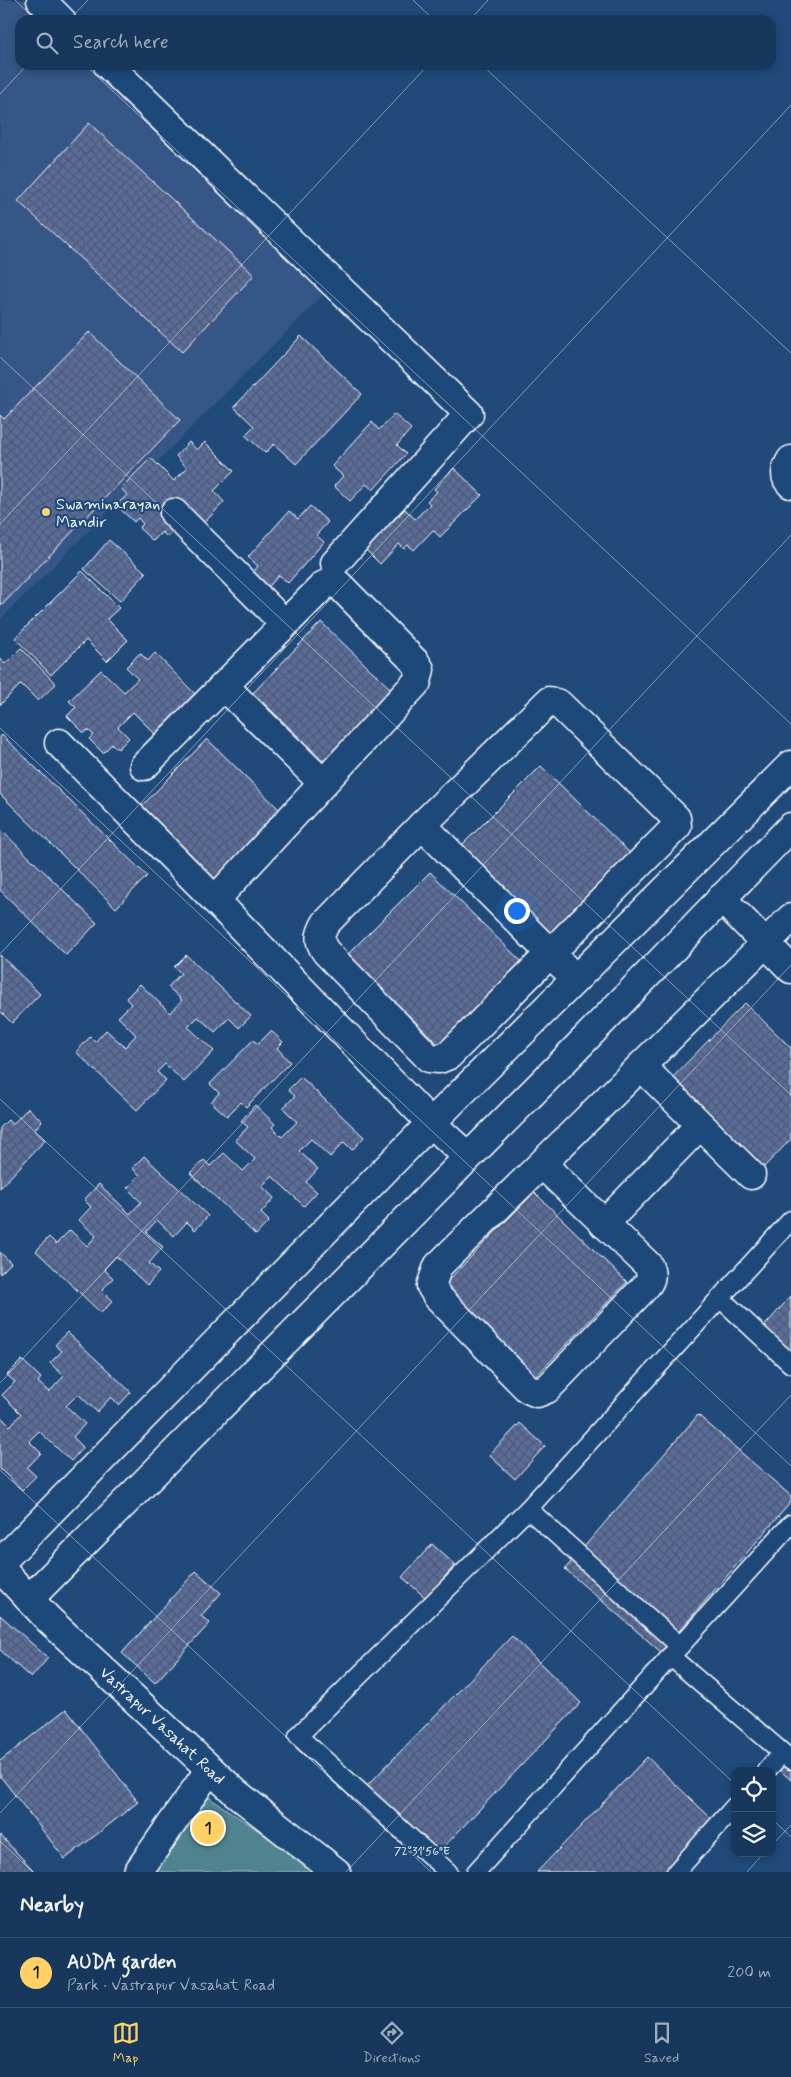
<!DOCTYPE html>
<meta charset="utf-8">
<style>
body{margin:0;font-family:Mynerve,sans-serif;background:#244365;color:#f1f3f6}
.controls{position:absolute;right:15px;bottom:15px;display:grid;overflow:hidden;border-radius:10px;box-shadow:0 2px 8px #0003}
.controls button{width:45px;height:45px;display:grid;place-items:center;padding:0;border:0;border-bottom:1px solid #365272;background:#17385c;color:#f1f3f6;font:25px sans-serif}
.you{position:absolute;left:516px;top:910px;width:18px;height:18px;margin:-12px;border:4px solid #fff;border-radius:50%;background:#1a73e8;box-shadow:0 0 0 8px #1a73e833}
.badge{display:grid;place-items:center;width:32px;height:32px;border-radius:50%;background:#ffd166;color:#111;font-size:16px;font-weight:700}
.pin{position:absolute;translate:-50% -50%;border:2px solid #fff;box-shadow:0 1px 5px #0006}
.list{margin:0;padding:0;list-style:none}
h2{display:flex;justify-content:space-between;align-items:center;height:65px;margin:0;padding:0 20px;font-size:21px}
h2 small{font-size:16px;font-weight:400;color:#9eacbb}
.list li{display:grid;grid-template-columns:32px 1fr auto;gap:15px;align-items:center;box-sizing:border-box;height:70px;padding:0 20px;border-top:1px solid #365272}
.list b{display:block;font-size:19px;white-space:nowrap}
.list p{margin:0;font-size:16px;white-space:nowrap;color:#9eacbb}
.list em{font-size:16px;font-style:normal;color:#9eacbb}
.icon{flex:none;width:28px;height:28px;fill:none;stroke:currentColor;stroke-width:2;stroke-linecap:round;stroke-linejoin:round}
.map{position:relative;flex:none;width:791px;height:1872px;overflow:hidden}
.search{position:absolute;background:#17385c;box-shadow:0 2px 8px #0003;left:15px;right:15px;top:15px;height:55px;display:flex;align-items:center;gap:12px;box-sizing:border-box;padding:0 18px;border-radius:15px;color:#9eacbb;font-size:19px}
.sheet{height:135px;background:#17385c}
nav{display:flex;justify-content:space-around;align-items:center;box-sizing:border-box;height:70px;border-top:1px solid #365272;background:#17385c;font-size:14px;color:#9eacbb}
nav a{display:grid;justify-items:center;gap:2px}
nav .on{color:#ffd166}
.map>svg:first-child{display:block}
.built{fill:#345786}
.park{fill:#50838f;stroke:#a8c1c7}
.building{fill:url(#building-cross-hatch);stroke:#fff}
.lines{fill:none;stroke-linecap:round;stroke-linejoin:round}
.lane-casing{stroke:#fff;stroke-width:21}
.street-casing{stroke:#fff;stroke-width:31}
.secondary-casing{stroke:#fff;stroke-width:31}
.lane{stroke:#1f4a7a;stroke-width:18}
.street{stroke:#1f4a7a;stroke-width:28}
.secondary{stroke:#1f4a7a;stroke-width:28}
.ticks{fill:none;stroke:#fff;stroke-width:1;stroke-opacity:0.45}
.poi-dot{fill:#ffd166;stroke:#1f4a7a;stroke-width:2}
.labels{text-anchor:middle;stroke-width:4.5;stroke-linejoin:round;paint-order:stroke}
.poi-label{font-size:16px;fill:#fff;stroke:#1f4a7a;text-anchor:start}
.street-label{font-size:16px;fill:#fff;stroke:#1f4a7a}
.ticks-label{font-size:12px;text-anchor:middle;fill:#fff;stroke:#1f4a7a;stroke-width:4.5;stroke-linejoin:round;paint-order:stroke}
</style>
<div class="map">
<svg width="791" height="1872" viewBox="0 0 791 1872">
<defs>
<pattern id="building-cross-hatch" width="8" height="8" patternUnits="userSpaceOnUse" patternTransform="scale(1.25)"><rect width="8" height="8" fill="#596d9d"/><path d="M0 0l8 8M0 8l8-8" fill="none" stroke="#51596c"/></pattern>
</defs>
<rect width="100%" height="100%" fill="#1f4a7a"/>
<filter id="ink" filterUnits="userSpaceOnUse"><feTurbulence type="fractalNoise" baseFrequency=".02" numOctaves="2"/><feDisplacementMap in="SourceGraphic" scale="10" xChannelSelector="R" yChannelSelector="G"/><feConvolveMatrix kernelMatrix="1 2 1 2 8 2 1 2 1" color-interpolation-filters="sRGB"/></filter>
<g filter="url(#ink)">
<!-- built -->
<path class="built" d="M0,0H34L55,20H20V65H101L330,288L0,620Z"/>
<!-- park -->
<path class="park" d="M189,1784L320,1872H135Z"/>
<!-- building -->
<g class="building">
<path d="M89,123L254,275L182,352L18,201Z"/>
<path d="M89,332L180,420L2,605L0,603V415L4,419Z"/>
<path d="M301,336L362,394L296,464L274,444L265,453L245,435L254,426L234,407Z"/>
<path d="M394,414L411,429L397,445L406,454L373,490L366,484L350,501L334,486L343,476L332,466L372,422L379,430Z"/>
<path d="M189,442L197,450L205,442L234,471L214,491L224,502L204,523L183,501L167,516L178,527L167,537L162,532L153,541L139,528L143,524L138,518L134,522L116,505L127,495L121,488L151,458L174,481L187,468L176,456Z"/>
<path d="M454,468L482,495L440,537L433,530L414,550L408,545L404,549L399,544L380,564L365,549L405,509L415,519L430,504L427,501L437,492L434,489Z"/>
<path d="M310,506L328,522L316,535L324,542L288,583L279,575L265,591L249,577L258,566L248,557L289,511L298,519Z"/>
<path d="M109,540L146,573L120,601L84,569Z"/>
<path d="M82,571L119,608L107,619L128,640L107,661L86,640L51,675L15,638Z"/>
<path d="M321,622L398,696L329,766L253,693Z"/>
<path d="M21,648L56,684L38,701L21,684L0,705V658L5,664Z"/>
<path d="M140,653L148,661L155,653L195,694L155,734L133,712L118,727L129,738L118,749L112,744L103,753L89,739L94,735L88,730L84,733L67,716L76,707L69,701L101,670L124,692L138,679L126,667Z"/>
<path d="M2,735L147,876L116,908L0,794V737Z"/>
<path d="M207,739L283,813L215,883L139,809Z"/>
<path d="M541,766L634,857L552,941L458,849Z"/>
<path d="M0,829L97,923L66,955L0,890Z"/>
<path d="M430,872L523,963L441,1047L347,955Z"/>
<path d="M0,955L40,994L12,1023L0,1011Z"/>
<path d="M186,955L251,1016L239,1028L229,1018L215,1032L198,1017L188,1027L214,1051L184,1082L165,1064L157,1072L166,1080L137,1110L76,1052L90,1037L95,1042L106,1030L125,1047L136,1035L118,1017L131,1004L126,998L140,984L170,1013L182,1000L168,987L181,973L174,967Z"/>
<path d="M745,1003L791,1048V1139L761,1170L669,1081Z"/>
<path d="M271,1031L283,1042L277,1048L290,1062L246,1107L241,1102L227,1116L211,1102L219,1093L210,1084L253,1040L258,1044Z"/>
<path d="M301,1077L364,1137L352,1150L344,1142L330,1157L311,1139L299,1151L318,1169L306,1182L317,1192L304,1206L272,1176L262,1186L274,1198L261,1213L269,1221L256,1235L190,1173L204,1160L210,1166L224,1153L243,1171L255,1159L235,1140L248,1127L241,1121L255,1105L275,1124L272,1127L282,1137L297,1122L283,1108L295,1096L288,1090Z"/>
<path d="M28,1108L42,1121L34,1130L45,1140L0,1188V1128L8,1120L12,1125Z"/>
<path d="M144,1156L208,1216L195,1230L187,1222L174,1236L157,1220L146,1232L163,1247L149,1263L159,1272L147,1285L116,1256L104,1269L113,1278L102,1290L113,1301L101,1313L36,1251L49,1237L56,1244L70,1230L87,1246L96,1236L79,1220L91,1207L84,1200L99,1184L130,1214L141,1202L127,1188L140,1175L132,1168Z"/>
<path d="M534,1192L627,1282L532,1380L439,1290Z"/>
<path d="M0,1252L11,1263L0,1274Z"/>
<path d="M791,1296V1372L753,1339Z"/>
<path d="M67,1332L131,1392L119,1405L111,1397L97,1412L78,1394L66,1406L85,1424L73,1437L83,1447L71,1461L39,1431L29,1441L41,1453L27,1468L36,1476L22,1490L0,1469V1416L10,1426L21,1414L2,1395L15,1382L7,1375L22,1360L41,1378L38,1382L49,1392L64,1376L50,1363L62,1351L55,1345Z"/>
<path d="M698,1415L791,1496V1502L661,1652L565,1569Z"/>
<path d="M520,1423L545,1446L515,1479L489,1455Z"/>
<path d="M432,1544L455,1565L426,1598L402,1577Z"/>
<path d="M196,1571L221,1593L201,1616L210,1623L155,1683L122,1653Z"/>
<path d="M0,1615L48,1658L31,1678L0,1650Z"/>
<path d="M512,1636L581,1703L437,1854L367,1786Z"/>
<path d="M66,1709L138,1802L65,1859L0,1776V1761Z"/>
<path d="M791,1747V1780L775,1766Z"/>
<path d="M647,1757L717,1824L672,1872H537Z"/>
<path d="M0,1835L35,1872H0Z"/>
</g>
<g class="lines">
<defs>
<g id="lane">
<path d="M720,1298L791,1364"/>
<path d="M680,1646L791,1524"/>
<path d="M670,1656L791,1760"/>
<path d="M766,1771L782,1753"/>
<path d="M448,1872L298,1736L528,1509"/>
<path d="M476,1872L680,1646L528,1509L791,1220"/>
<path d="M676,1872L735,1806"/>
</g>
<g id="street">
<path d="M41,0L61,20"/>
<path d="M108,65L469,414L335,563"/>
<path d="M791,460C786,468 783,477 791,484"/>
<path d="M174,513L284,623"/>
<path d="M224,686L323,783"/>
<path d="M549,701L559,704L676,818L677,826L449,1055L439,1059L429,1058L326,952C318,941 319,935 326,923L422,825Z"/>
<path d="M59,743L215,900L431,1123L468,1157"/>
<path d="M144,766L324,585L334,582L339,585L416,663L420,669L417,682L215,900"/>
<path d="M422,825L564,967"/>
<path d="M721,898L791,969"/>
<path d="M641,1066L751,1175"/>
<path d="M542,1164L648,1265C652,1274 652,1279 646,1286L547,1389L537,1393L528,1389L437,1296L431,1286L438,1266L791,918"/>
<path d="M604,1224L700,1125"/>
<path d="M0,1563L431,1123L791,765"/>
<path d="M29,1599L559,1066L791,827"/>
<path d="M138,1872L210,1769"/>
</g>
<path id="secondary" d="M0,1568L49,1620L236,1793L336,1872"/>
</defs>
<!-- lane casing -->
<use href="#lane" class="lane-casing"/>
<!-- street casing -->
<use href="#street" class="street-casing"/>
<!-- secondary casing -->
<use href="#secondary" class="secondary-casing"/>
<!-- lane -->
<use href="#lane" class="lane"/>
<!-- street -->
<use href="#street" class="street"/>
<!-- secondary -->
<use href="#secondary" class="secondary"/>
</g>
</g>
<!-- ticks -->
<path class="ticks" d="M15,0L36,20M413,0L434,20M69,20L88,0M470,20L488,0M85,65L791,724M482,65L791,353M0,94L27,65M0,357L791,1095M0,524L428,65M0,728L791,1466M0,954L791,105M0,1099L735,1784M0,1383L791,535M0,1470L431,1872M0,1813L791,965M772,1819L791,1837M0,1841L33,1872M772,1845L791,1825M346,1872L791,1395M747,1872L764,1853"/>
<!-- markers -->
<circle class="poi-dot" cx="46" cy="512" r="5"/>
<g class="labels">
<!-- poi labels -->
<g class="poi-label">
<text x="56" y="509">Swaminarayan<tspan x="56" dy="18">Mandir</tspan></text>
</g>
<!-- street labels -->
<g class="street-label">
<text transform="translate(163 1725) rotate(43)" y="6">Vastrapur Vasahat Road</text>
</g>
</g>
<g class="ticks-label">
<text x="422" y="1855">72°31'56"E</text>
</g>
</svg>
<div class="controls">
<button><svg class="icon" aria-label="locate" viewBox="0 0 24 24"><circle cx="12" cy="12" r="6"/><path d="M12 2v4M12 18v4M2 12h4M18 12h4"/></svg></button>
<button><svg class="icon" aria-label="layers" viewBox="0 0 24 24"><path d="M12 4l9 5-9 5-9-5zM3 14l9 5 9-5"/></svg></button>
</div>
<div class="you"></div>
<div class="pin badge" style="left:208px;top:1828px">1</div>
<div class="search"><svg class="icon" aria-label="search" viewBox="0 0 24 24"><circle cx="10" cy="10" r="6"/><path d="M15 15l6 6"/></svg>Search here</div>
</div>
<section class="sheet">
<h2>Nearby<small></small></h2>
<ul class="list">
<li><span class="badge">1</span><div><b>AUDA garden</b><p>Park · Vastrapur Vasahat Road</p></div><em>200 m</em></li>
</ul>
</section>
<nav>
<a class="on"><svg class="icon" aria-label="map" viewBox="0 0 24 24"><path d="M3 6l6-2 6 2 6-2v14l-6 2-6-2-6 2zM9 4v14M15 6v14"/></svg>Map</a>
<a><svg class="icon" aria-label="directions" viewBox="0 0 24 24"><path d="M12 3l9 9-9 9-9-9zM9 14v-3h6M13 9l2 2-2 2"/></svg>Directions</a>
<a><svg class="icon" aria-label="saved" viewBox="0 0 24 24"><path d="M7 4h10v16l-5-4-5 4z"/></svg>Saved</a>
</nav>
